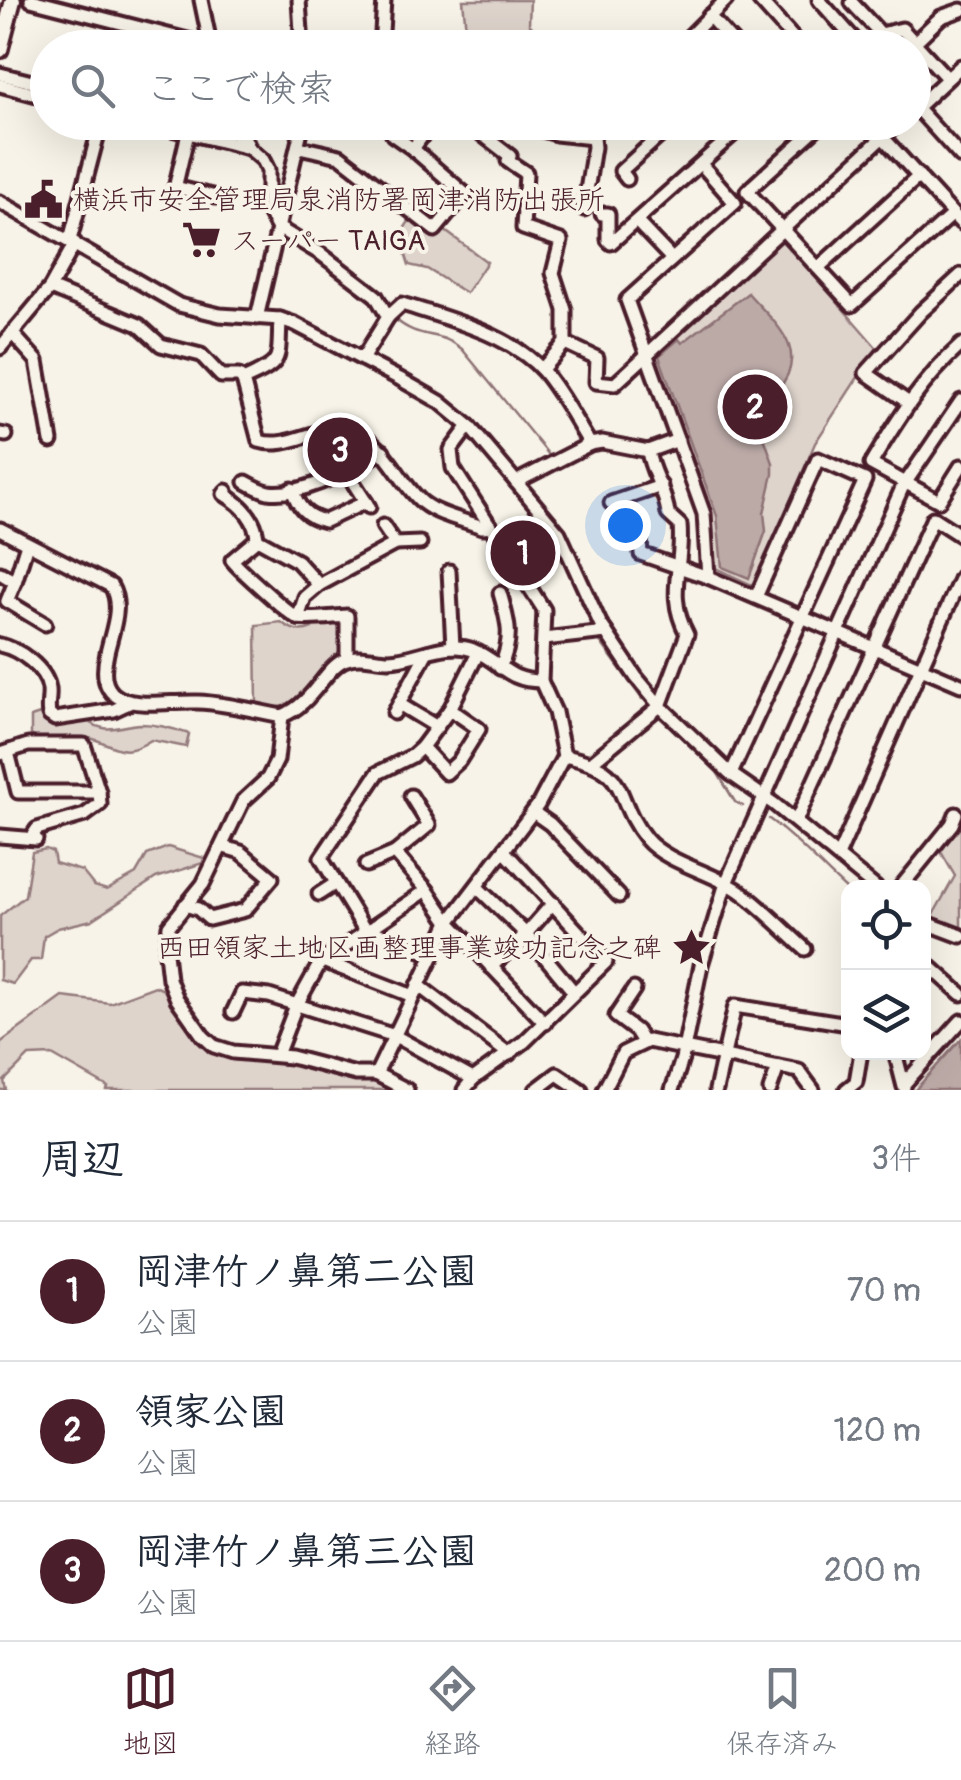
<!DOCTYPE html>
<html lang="ja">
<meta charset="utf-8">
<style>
body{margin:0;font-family:Pangolin,"Klee One",sans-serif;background:#f6f6f7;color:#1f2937}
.controls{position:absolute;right:30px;bottom:30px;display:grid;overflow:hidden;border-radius:20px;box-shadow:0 10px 40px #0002}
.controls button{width:90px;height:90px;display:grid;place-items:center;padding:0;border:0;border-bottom:2px solid #e0e1e3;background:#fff;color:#1f2937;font:50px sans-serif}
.you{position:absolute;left:625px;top:525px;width:35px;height:35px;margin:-25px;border:8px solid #fff;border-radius:50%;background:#1a73e8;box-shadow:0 0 0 15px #1a73e833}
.badge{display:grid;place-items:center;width:65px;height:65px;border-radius:50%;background:#4a1f2b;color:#fff;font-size:32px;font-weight:700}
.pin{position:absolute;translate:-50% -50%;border:5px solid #fff;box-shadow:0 2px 10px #0006}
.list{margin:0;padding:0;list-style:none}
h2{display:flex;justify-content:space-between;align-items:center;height:130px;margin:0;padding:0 40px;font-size:42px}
h2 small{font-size:32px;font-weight:400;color:#747a83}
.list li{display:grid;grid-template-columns:65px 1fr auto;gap:30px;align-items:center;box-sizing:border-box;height:140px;padding:0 40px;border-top:2px solid #e0e1e3}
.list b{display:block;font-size:38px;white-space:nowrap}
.list p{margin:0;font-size:32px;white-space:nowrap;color:#747a83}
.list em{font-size:32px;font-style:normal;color:#747a83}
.icon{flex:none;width:55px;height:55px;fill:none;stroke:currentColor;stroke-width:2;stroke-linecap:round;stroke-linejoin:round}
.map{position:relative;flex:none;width:961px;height:1090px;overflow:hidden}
.search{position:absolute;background:#fff;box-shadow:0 10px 40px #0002;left:30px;right:30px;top:30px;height:110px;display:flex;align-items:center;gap:25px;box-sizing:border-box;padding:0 35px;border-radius:55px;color:#747a83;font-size:38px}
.sheet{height:550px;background:#fff}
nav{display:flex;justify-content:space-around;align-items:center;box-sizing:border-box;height:140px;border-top:2px solid #e0e1e3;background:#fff;font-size:28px;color:#747a83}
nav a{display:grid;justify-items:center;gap:5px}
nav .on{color:#4a1f2b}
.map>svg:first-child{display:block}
.green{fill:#ded4cc;stroke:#947a7c;stroke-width:2.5}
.water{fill:#bcaaa7;stroke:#8e7275;stroke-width:2.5}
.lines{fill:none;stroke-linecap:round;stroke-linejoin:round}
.stream{stroke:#8e7275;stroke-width:2.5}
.minor-casing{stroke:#4a1f2b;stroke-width:19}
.major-casing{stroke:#4a1f2b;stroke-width:21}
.minor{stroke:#f7f3e8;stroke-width:11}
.major{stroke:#f7f3e8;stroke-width:14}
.labels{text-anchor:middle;stroke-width:8;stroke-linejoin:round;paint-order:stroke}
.poi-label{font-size:28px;fill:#4a1f2b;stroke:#f7f3e8;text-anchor:start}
</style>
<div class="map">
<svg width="961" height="1090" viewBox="0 0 961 1090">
<rect width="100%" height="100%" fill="#f7f3e8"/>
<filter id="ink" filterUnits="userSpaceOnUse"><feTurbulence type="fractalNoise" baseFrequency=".01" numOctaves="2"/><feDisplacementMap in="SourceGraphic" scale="20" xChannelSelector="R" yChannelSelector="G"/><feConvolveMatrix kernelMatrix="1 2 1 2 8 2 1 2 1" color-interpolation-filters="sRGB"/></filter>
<g filter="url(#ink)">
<!-- green -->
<g class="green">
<path d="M463,0H530L529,24L552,47H473L467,40Z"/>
<path d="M411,218L437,238L444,230L487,262L466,293L427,269L409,265L403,246L397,240Z"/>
<path d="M780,241H784L877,348L815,443L754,586L715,568L712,513L655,359L657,353Z"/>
<path d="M312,621H339L340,653C310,681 306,715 257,706L256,625L281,622C291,630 300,633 312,628Z"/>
<path d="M40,714L55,724L87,720C107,736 119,725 141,724C157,724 175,729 189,734L186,747L151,740C121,760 116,744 89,738C74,734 53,739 38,739L31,735V717Z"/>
<path d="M961,820V929L935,920L933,915L955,876L941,852Z"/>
<path d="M168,847L204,858L203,863L156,878L92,920L58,928L44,936L41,960H31L13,984L0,980V916L25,896L32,852L46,849L53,852L55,863L82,871L94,886L107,890L136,874L147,855Z"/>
<path d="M155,986L170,993L209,1044L382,1083L395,1090H107L108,1087L52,1055L29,1056L4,1081L6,1090H0V1043L63,997L110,1003Z"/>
</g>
<!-- water -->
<g class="water">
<path d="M748,293C775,324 812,350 777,391L779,397L765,409L763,420H758L773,463V474L764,513L766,531L749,578L722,567L717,516L659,356L679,339L682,343Z"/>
<path d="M961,1039V1090H915Z"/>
</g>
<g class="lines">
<!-- stream -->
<g class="stream">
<path d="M172,122L188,126"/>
<path d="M395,319C420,341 438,329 462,349L549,455"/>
<path d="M599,640L642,699"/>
<path d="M658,715L717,772L735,802L743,806"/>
<path d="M769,819C798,840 821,867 848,891"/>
</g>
<defs>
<g id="minor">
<path d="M31,0L211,46"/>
<path d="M201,0L211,48"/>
<path d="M299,0L302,48"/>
<path d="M759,0L802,48"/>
<path d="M819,0L862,48"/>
<path d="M852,3L881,34L902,29L947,78"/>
<path d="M709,16L738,48"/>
<path d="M915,42L941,17L961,10"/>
<path d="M381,48L384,0"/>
<path d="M678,48L726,0"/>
<path d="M0,74L48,86"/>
<path d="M0,85L48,98"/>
<path d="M914,105L961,157"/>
<path d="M914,110L961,66"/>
<path d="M143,122L249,148"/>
<path d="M190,122L243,136"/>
<path d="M238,122L249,148L263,160L268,170V211L277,227L321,254L376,296L388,317L402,304C446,318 512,335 543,371C561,392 575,420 590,444"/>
<path d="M388,122L393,135L413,149L432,122"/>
<path d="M466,122L510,156L508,161L526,173L523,228L561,241L553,273L565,310V343L542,369"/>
<path d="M516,122L556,134L593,138"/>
<path d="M823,122L747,191L852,305L953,214"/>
<path d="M869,122L961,223"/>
<path d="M299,147L340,156L435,230L465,194L413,149"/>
<path d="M701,164L735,203L627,300L704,514L708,577"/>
<path d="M627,179L621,171L675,122"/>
<path d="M175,187L216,197"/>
<path d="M173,197L188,133"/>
<path d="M0,202L179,305L220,315L280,319L295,324L400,379L440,402L469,426L559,533L600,623L636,677L660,706L731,774L774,804L876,888"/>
<path d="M584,209L594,147L593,138L600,122"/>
<path d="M602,214H608V240L611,243L747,122"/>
<path d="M637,222L672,259"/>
<path d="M70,240L101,122"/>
<path d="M818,268L919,176"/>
<path d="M50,288L139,325L161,345L201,355L221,376H239L243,380"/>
<path d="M257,318L303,122"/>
<path d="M280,319C278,362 284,362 243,380L259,441C290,451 321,422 352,431C387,442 397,481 423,503C438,515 464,520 482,527L491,526"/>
<path d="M12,333L37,361L51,441"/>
<path d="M565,343L597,358L596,382L615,384L899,122"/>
<path d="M961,345C923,379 897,420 871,464L939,501L961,466"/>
<path d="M0,348L50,288L75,243"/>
<path d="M362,359L388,317"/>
<path d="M909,403L866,373L921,312L961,275"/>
<path d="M0,434L6,435"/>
<path d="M347,473L369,507"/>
<path d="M246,482C253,486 261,490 268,492C301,497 356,467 383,451"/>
<path d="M516,482L590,444L602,442L648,451L678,440"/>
<path d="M292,489C298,507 306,517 325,521L366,502"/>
<path d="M226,491L224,494C241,504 256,518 257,539"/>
<path d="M611,503L661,486"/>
<path d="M383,526L395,544"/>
<path d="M0,529L111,586C123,607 112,630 107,653C91,720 158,700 198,702C226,703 255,711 282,716C313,704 324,669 344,660C359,653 374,660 389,660C417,659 445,640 473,650C502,662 506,681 541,681"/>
<path d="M640,539L641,554L708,577L961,685"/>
<path d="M449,571L453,647"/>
<path d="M0,573L15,582L27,544"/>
<path d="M15,582L7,601L45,624"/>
<path d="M298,618L305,597L319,585"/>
<path d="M544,639L606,632"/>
<path d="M0,645C19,649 46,668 49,689C50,698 47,705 49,715L55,719L114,710L129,703"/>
<path d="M347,658V616C331,617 313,620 298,618C292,617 238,568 232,560L257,539L297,561L319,585L395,544L420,543"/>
<path d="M500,668C513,639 509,624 500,593"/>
<path d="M399,704L437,727"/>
<path d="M394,713L427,652"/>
<path d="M282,716L277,760L268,778L243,801L203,884L169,926L166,953L169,979L177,999L203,1036L214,1046L233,1052L291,1057L356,1074H376L407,1090"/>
<path d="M422,747L446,773L459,761L479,729L450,709"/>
<path d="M8,752L18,792H99"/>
<path d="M0,754L28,745H84L99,792L100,804L85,815L37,829L31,838"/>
<path d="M564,756C634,770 611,796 646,839C666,863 715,873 741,892C764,909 784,930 805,949"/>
<path d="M592,762L660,706L687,634C665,593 684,568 680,525L668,514C666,491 651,473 648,451"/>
<path d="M731,774L865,480L818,459L756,597"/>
<path d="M411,796L429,825L395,853L427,890"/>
<path d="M533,812L550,824L619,896"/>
<path d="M796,821L933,518L961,536"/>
<path d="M0,836L36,839"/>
<path d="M838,856L961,577"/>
<path d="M366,865L395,853"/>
<path d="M477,887L526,934L574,992"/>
<path d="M900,888L952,824L956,814"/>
<path d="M319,894L336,883"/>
<path d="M185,905L198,909L209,919L245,910L272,878L241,852L224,847"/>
<path d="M924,922L961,936"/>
<path d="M370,930L433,955"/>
<path d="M366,932L321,858L378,773L412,756L422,747L450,709L478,653"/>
<path d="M323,961L413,996"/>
<path d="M924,961L961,994"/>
<path d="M491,967L526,934L553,903"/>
<path d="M418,985L509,1054"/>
<path d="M634,989L616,1016L636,1031L643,1042"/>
<path d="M233,1012L242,993L269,996L395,1036L473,1079"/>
<path d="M895,1052L904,1087"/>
<path d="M277,1055L295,1008L320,963L427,890L449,922L545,1023"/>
<path d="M376,1074L449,922L538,805L564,756L555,712L541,681L544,610L453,468L451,450L469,426"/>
<path d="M904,1084L961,1021"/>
<path d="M464,1090L473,1079L524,1042L606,962L505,852"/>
<path d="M536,1090L557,1074L581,1090"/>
<path d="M604,1090L623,1053L648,1041L799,1071L813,1090"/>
<path d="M672,1090L682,1059L701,965L726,883L902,488L961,401"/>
<path d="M716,1090L735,1006L848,1024"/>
<path d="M770,1090L778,1067"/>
<path d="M846,1090L856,1082L861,1052"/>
</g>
<path id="major" d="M0,50L13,0"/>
</defs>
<!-- minor casing -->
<use href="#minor" class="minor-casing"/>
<!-- major casing -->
<use href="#major" class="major-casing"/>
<!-- minor -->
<use href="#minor" class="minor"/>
<!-- major -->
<use href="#major" class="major"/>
</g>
</g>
<!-- icons -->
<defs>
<symbol id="civic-bare" viewBox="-9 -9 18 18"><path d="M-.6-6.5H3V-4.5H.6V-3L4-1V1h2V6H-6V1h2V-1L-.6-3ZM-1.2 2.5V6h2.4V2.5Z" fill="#4a1f2b" stroke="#f7f3e8" stroke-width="2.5" paint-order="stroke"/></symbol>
<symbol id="supermarket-bare" viewBox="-9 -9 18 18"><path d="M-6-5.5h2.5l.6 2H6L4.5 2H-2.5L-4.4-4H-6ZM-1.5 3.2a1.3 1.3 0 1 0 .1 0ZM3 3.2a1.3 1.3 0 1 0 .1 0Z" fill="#4a1f2b" stroke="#f7f3e8" stroke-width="2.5" paint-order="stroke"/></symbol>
<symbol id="sight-bare" viewBox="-9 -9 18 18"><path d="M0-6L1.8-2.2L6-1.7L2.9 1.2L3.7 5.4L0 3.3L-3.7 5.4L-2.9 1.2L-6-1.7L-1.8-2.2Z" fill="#4a1f2b" stroke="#f7f3e8" stroke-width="2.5" paint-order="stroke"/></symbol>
</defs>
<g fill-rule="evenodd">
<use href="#civic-bare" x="16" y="172" width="55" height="55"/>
<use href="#supermarket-bare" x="174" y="212" width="55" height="55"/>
<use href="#sight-bare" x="664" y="920" width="55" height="55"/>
</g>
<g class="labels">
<!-- poi labels -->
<g class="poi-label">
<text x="73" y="209">横浜市安全管理局泉消防署岡津消防出張所</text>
<text x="231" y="250">スーパー TAIGA</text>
<text x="661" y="957" text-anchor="end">西田領家土地区画整理事業竣功記念之碑</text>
</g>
</g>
</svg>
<div class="controls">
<button><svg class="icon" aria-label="locate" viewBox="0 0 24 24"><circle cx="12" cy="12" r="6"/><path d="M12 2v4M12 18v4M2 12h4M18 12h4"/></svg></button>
<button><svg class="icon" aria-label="layers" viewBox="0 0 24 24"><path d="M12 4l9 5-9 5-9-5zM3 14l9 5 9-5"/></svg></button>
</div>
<div class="you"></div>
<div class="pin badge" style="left:523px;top:553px">1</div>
<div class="pin badge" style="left:755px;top:407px">2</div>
<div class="pin badge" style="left:340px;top:450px">3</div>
<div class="search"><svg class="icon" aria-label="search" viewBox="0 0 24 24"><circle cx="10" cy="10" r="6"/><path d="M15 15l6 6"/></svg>ここで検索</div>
</div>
<section class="sheet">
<h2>周辺<small>3件</small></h2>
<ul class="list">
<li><span class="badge">1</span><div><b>岡津竹ノ鼻第二公園</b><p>公園</p></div><em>70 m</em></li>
<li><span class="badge">2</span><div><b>領家公園</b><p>公園</p></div><em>120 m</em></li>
<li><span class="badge">3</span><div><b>岡津竹ノ鼻第三公園</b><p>公園</p></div><em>200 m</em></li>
</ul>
</section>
<nav>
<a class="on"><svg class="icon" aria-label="map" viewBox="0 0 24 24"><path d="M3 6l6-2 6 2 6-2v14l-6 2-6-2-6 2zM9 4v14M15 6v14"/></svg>地図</a>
<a><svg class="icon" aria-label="directions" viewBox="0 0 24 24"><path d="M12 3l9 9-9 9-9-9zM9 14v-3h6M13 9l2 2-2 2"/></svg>経路</a>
<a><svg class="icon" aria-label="saved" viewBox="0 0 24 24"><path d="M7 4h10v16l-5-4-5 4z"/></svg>保存済み</a>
</nav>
